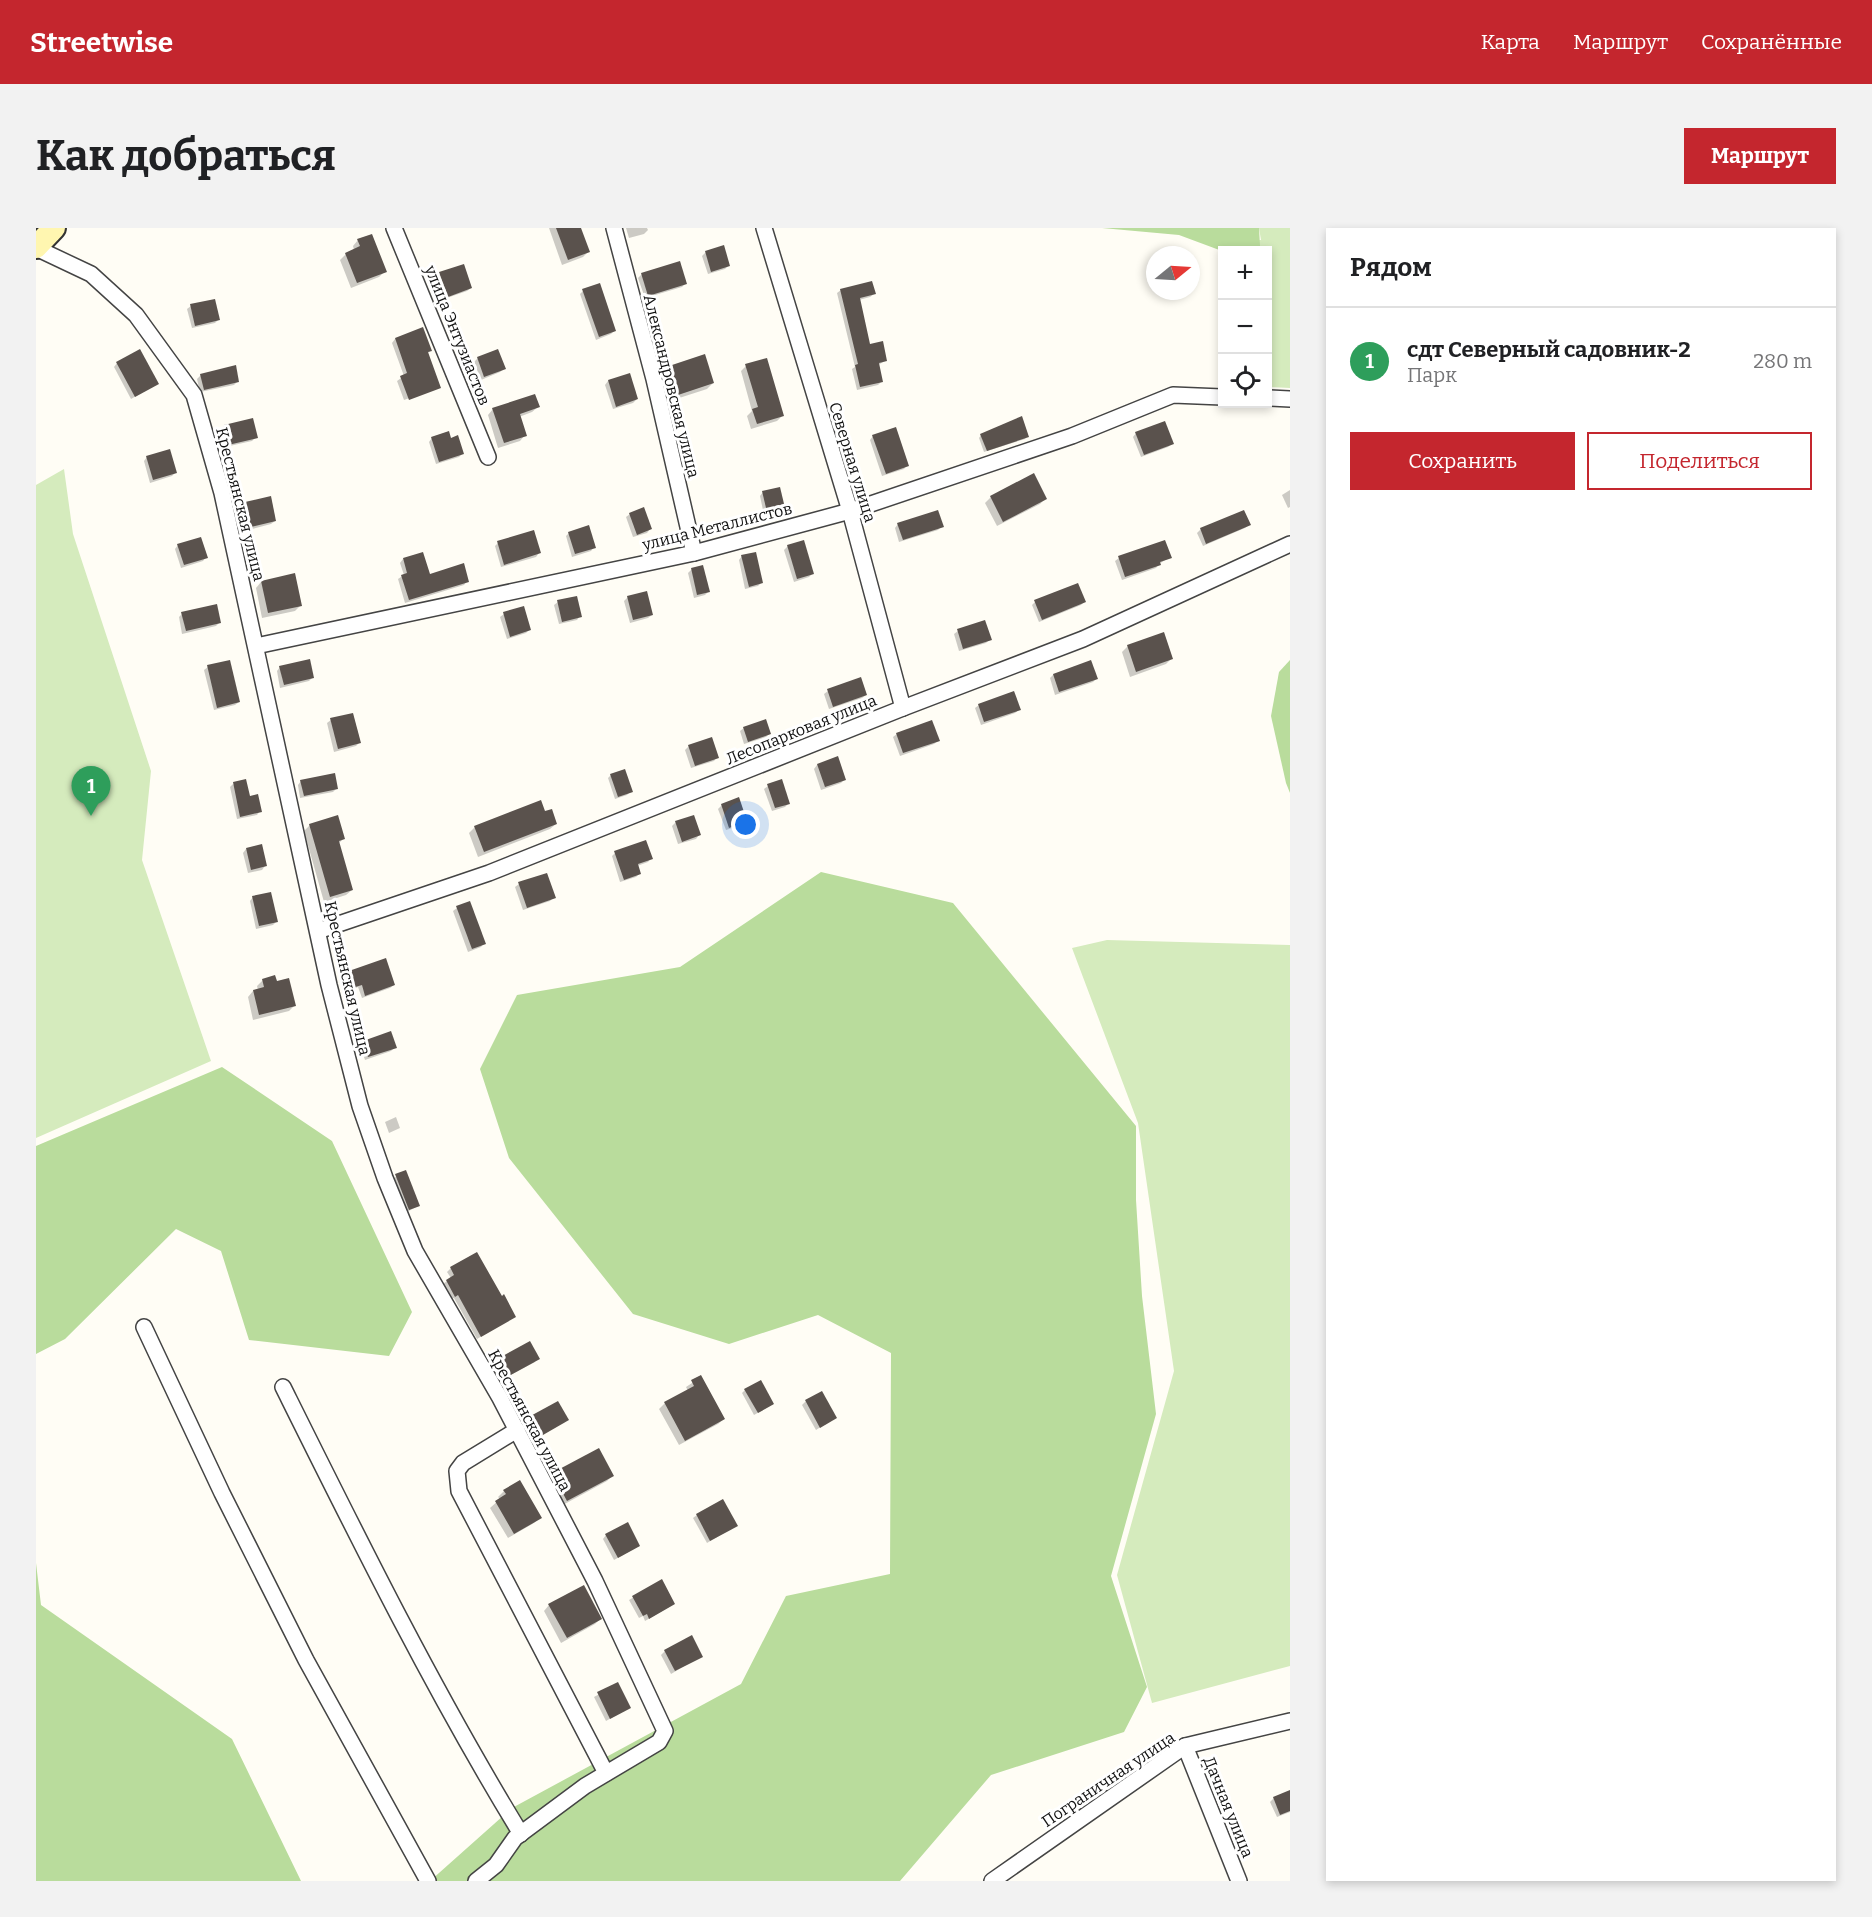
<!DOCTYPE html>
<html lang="ru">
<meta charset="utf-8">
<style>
body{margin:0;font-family:Bitter,serif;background:#f2f2f2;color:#202124}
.controls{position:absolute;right:18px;top:18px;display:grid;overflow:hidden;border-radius:0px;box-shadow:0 3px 9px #0003}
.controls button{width:54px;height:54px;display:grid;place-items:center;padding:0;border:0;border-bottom:2px solid #e0e0e0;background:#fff;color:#202124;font:30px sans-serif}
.compass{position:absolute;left:1110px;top:18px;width:54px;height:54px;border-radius:50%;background:#fff;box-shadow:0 3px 9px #0003;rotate:72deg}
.you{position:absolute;left:710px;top:597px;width:21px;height:21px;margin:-15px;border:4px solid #fff;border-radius:50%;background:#1a73e8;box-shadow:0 0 0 9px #1a73e833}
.badge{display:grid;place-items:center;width:39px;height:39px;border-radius:50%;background:#c4262e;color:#fff;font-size:20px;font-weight:700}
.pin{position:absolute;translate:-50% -50px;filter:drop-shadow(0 2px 3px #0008)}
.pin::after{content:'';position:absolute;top:32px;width:21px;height:18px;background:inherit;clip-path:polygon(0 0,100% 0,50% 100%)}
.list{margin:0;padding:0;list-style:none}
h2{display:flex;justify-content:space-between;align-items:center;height:78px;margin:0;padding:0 24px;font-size:26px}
h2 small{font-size:20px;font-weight:400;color:#757577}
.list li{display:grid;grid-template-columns:39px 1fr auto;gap:18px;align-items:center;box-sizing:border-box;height:108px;padding:0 24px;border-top:2px solid #e0e0e0}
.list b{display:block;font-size:22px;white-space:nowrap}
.list p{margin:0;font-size:20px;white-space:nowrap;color:#757577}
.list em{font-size:20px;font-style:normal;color:#757577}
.actions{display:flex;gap:12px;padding:18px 24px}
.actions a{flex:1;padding:14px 0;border:2px solid #c4262e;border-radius:0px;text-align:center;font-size:21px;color:#c4262e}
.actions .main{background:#c4262e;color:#fff}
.icon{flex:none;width:33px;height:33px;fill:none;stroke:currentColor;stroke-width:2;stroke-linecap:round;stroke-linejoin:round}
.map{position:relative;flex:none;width:1254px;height:1653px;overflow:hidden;border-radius:0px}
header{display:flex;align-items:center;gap:36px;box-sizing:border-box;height:84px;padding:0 30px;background:#c4262e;color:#fff}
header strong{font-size:28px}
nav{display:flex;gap:33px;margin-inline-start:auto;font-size:21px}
.intro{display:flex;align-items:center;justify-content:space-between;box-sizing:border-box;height:144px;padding:0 36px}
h1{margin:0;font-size:42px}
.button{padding:15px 27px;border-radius:0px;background:#c4262e;color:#fff;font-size:21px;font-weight:700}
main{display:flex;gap:36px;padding:0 36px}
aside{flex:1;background:#fff;border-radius:0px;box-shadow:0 3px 9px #0003}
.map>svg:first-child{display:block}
.green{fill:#d5ebbd}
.forest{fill:#b9dc9c}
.shadow{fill:#0003}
.building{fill:#5a524d}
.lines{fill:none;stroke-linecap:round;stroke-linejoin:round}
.minor-casing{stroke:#444;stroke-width:18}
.secondary-casing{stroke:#333;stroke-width:26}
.minor{stroke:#fff;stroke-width:15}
.secondary{stroke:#fff6b0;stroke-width:22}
.labels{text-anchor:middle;stroke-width:6;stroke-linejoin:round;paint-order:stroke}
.street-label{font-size:16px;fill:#111;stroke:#fff}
</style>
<header>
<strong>Streetwise</strong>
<nav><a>Карта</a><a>Маршрут</a><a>Сохранённые</a></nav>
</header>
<div class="intro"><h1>Как добраться</h1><a class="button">Маршрут</a></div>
<main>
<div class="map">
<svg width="1254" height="1653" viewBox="0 0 1254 1653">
<rect width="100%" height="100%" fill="#fffdf5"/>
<!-- green -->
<g class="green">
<path d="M1223,0H1254V160L1232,159V22H1207V13L1225,12Z"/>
<path d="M28,241L37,306L115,543L106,632L175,833L0,910V257Z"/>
<path d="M1071,712L1254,717V1438L1116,1475L1081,1347L1138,1143L1102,895L1036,720Z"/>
</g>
<!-- forest -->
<g class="forest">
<path d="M1066,0H1223L1224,18L1209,22L1186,23L1143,7Z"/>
<path d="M1254,432V565L1250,555L1235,488L1243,444Z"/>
<path d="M785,644L917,675L1100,898V972L1106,1068L1120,1186L1075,1348L1111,1459L1088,1504L955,1547L864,1653H394L476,1580L705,1456L750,1368L854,1346L855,1125L782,1087L693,1116L597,1086L473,930L444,841L481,767L644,739Z"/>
<path d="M186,839L296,913L376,1084L353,1128L213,1112L185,1023L140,1001L29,1111L0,1126V918Z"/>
<path d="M0,1335L5,1377L196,1511L265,1653H0Z"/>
</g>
<!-- shadow -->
<g class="shadow">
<path d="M513,0H544L552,24L547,29L526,37Z"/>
<path d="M590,0H611L612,2L608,6L593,10Z"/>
<path d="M322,12L349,43L343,49L315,60L304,32L310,26L318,22L317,18Z"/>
<path d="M670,24L692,38L689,41L672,46L666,28Z"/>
<path d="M404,46L435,60L431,63L408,71L400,49Z"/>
<path d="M606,46L649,56L646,59L609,70L602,50Z"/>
<path d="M805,62L838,66L834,69L823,72L833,118L849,133L842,137L845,154L842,157L821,162L816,141L819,139L801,65Z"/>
<path d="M547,63L578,103L575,106L560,112L544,66Z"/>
<path d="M155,78L182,92L179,95L156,100L151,81Z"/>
<path d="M387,101L395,122L391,126L404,159L368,172L361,153L368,148L356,115L359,111Z"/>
<path d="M442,130L468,141L464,144L445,152L438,134Z"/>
<path d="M81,135L121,156L95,171L78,139Z"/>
<path d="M710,138L747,187L741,193L715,201L711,188L716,183L705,143Z"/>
<path d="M634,139L677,155L671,161L637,172L628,145Z"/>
<path d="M165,147L202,153L198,157L164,164L161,151Z"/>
<path d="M593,147L601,171L597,175L577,181L569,157L572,153Z"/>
<path d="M502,179L496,184L483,189L489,207L484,213L462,220L452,187L457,181Z"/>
<path d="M188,198L220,209L216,213L189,219L185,202Z"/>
<path d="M1100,205L1136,216L1132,219L1105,229L1097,209Z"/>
<path d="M945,207L991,208L989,211L948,224L943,210Z"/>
<path d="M837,208L871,237L868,241L846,248L834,212Z"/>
<path d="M396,210L414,212L427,225L423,229L400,236L393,214Z"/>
<path d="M111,229L139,245L136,248L114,255L108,233Z"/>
<path d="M1254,262V279L1252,280L1246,267Z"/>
<path d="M727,264L747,280L744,283L728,287L724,268Z"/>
<path d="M955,269L1009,271L1004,276L961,298L949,275Z"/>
<path d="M210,276L239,293L235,296L212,302L206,279Z"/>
<path d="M594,286L614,301L611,305L597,309L590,289Z"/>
<path d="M862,296L906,298L902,302L863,314L859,300Z"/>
<path d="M1213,297L1209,300L1167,318L1161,305L1165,301Z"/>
<path d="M533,305L558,319L555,323L536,329L530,308Z"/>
<path d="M462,315L503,325L500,329L465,339L459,318Z"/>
<path d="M142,317L170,329L167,333L145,340L139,321Z"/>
<path d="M752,318L776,346L773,349L758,354L748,322Z"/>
<path d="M706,328L725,355L722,358L709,361L703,332Z"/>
<path d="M1134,329L1123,336L1120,340L1086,352L1079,333L1083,330Z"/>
<path d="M367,331L393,348L431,353L428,357L369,375L362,351L368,347L364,335Z"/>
<path d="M656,341L672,364L669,367L658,370L652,345Z"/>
<path d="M258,347L265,377L259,383L226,390L220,360L225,354Z"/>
<path d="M592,369L616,387L612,390L594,395L588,373Z"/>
<path d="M522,374L544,388L541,392L523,396L518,377Z"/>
<path d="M999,374H1048L1045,377L1003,394L996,377Z"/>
<path d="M146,386L183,395L180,398L146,406L143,389Z"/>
<path d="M468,386L493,402L490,405L471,411L464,389Z"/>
<path d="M922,403L954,411L950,415L923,423L918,406Z"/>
<path d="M1092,418L1135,431L1130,436L1094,449L1086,424Z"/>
<path d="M1055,434L1060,451L1057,454L1019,467L1014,450L1017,447Z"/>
<path d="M172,439L203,474L199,477L178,482L168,442Z"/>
<path d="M244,439L276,450L273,453L244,460L241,443Z"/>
<path d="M792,463L830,467L826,470L793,481L788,466Z"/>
<path d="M943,477L983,482L979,485L945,497L939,480Z"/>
<path d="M295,492L323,515L320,518L298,524L291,495Z"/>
<path d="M708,500L734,505L730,509L708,516L704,503Z"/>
<path d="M861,506L902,513L898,516L864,528L857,509Z"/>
<path d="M653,518L681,529L678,533L655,540L649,522Z"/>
<path d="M801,530L809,551L805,555L785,562L778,541L781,537Z"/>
<path d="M575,547L595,563L591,567L579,571L572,550Z"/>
<path d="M265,553L301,560L297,564L264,570L262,557Z"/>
<path d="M197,556L213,570L224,583L221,587L201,591L194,559Z"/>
<path d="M732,558L753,575L749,579L736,583L728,561Z"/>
<path d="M686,577L710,593L706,597L690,602L682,581Z"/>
<path d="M509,585L520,596L514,601L442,629L433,605L439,599Z"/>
<path d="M640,594L663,607L660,611L642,616L636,598Z"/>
<path d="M274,597L307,611L302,616L316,662L310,667L288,674L268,603Z"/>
<path d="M210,621L229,638L226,642L212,645L207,625Z"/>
<path d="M579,625L615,630L612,634L601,638L603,646L600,649L584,654L576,628Z"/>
<path d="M483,656L518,669L514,673L487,682L479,659Z"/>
<path d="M217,669L240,694L237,697L220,701L214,673Z"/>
<path d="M433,675L448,715L445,719L432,724L417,683L421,680Z"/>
<path d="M311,745L358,757L354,760L326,770L322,759L313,763L308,748Z"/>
<path d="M227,752L258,778L253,783L217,792L212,769L217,763L222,762L221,758Z"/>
<path d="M328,814L359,819L355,823L329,832L324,817Z"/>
<path d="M360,889L364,900L353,905L349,894Z"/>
<path d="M370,944L382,978L369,985L356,951Z"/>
<path d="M415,1040L465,1070L478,1089L441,1111L418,1070L415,1071L407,1056L415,1050L411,1044Z"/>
<path d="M462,1132L499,1134L467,1151L459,1136Z"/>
<path d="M665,1149L688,1191L682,1196L643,1217L623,1181L629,1175L652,1163L650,1159Z"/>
<path d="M709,1162L737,1176L718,1187L706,1165Z"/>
<path d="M770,1173L799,1190L780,1202L766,1177Z"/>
<path d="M522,1175L531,1192L496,1213L486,1196Z"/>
<path d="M563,1222L576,1248L571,1253L525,1278L511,1252L517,1246Z"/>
<path d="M468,1263L504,1289L498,1295L472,1310L454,1280L464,1271L462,1269Z"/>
<path d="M661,1287L700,1298L671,1315L657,1290Z"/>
<path d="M570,1307L603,1318L578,1332L567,1311Z"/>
<path d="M625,1353L638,1376L609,1393L607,1388L603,1390L593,1372Z"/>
<path d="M513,1377L564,1391L559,1396L525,1415L508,1383Z"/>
<path d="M629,1423L665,1428L635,1446L625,1427Z"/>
<path d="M581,1456L593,1480L570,1493L558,1469Z"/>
<path d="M1254,1564V1584L1241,1589L1234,1574L1238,1570Z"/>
</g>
<!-- building -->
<g class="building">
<path d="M520,0H545L554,24L532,32Z"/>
<path d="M336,6L351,44L321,55L309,25L324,18L321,11Z"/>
<path d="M688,17L694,38L675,44L669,23Z"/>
<path d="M644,33L651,56L612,68L605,45Z"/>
<path d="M428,36L436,60L412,69L403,44Z"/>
<path d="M836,53L840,66L824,70L834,116L847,113L851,133L843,135L847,154L824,159L819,137L822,136L804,61Z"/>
<path d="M564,55L580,103L563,109L546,61Z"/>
<path d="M179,71L184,92L159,98L154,76Z"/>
<path d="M387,99L396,123L392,124L405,160L373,172L364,148L371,145L359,110Z"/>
<path d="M104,121L123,156L99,169L80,134Z"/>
<path d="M462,121L470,141L448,149L441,129Z"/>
<path d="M669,126L678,155L642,167L633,138Z"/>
<path d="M731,130L748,188L721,196L716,181L722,179L709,136Z"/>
<path d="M200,137L203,154L168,162L164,146Z"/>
<path d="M594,145L602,171L580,179L572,152Z"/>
<path d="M499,166L504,179L484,186L491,208L468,215L456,180Z"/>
<path d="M986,188L993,209L951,223L944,206Z"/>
<path d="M217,190L222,210L192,217L188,197Z"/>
<path d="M1129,193L1138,216L1108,227L1099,204Z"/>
<path d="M860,199L873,238L850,246L836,207Z"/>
<path d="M413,203L415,210L422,207L428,226L403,234L395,209Z"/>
<path d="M134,221L141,245L117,252L110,228Z"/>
<path d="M998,245L1011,271L967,294L954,268Z"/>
<path d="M744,259L749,280L731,284L726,263Z"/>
<path d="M235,268L240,293L215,299L209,274Z"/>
<path d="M608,279L616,301L601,307L593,285Z"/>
<path d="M902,282L908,299L867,312L861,295Z"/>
<path d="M1208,282L1215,297L1170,316L1164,300Z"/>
<path d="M553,297L560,320L539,326L532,304Z"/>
<path d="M498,302L505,325L468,337L461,313Z"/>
<path d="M165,309L172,330L148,337L141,316Z"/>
<path d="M768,312L778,346L761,351L751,317Z"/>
<path d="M1129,312L1136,330L1124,334L1125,337L1089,349L1082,328Z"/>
<path d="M387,324L394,346L428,335L433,354L373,372L365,347L371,345L367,330Z"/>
<path d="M720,324L727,355L713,359L705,327Z"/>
<path d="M667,337L674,364L661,367L655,340Z"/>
<path d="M259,345L266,378L232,385L225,353Z"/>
<path d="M1042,355L1050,374L1006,392L998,372Z"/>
<path d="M611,363L617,387L597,392L591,368Z"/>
<path d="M541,368L546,389L526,394L521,372Z"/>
<path d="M181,376L185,395L150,403L145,384Z"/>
<path d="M488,378L495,402L474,409L467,384Z"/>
<path d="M949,392L956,412L927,421L921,401Z"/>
<path d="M1128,404L1137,431L1100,444L1091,417Z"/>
<path d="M274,431L278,450L248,457L243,438Z"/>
<path d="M194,432L204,474L181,480L171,437Z"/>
<path d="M1055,432L1062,451L1023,464L1017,446Z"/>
<path d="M825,449L831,467L797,479L791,461Z"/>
<path d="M978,463L985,482L948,494L942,476Z"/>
<path d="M317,485L325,515L302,521L294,490Z"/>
<path d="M730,491L735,506L712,514L707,499Z"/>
<path d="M896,492L904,513L867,525L860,505Z"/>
<path d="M676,509L683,530L659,538L652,517Z"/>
<path d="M802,528L810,552L789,559L781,536Z"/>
<path d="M589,541L597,564L582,569L574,546Z"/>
<path d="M299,545L302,561L268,568L264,552Z"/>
<path d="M210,551L214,568L222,566L226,584L204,589L197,554Z"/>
<path d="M746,551L754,576L739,580L731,556Z"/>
<path d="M703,569L711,593L693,600L685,576Z"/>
<path d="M505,572L509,583L516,581L521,596L448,624L438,598Z"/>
<path d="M302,587L309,611L303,613L317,662L294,669L273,596Z"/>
<path d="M658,587L665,607L646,614L639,593Z"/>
<path d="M610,612L617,631L602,636L605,646L588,652L578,623Z"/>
<path d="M226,616L231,638L215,642L210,620Z"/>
<path d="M511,645L520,670L491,680L482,654Z"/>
<path d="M235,664L242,694L223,698L216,668Z"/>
<path d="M434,673L450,716L436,721L420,678Z"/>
<path d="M350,730L359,757L329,768L326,757L316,760L310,744Z"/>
<path d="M239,747L241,753L253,750L260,778L223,787L217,762L228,759L226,751Z"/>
<path d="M355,803L361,820L332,829L327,813Z"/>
<path d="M370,942L384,978L373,982L359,946Z"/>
<path d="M441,1024L466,1068L468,1066L480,1089L445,1109L422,1067L419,1069L410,1052L418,1047L414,1039Z"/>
<path d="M494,1113L504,1131L471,1149L461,1131Z"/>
<path d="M665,1147L689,1191L649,1213L628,1174L658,1158L655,1152Z"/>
<path d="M725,1152L738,1176L722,1185L708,1161Z"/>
<path d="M786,1163L801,1190L784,1200L769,1172Z"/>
<path d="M522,1173L533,1192L500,1211L489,1191Z"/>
<path d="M563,1220L578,1248L531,1273L516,1245Z"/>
<path d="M484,1252L506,1290L478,1306L459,1273L470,1266L467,1262Z"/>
<path d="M687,1271L702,1298L674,1313L660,1286Z"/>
<path d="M592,1294L604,1318L582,1330L569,1306Z"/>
<path d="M626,1351L639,1376L613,1391L611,1386L607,1388L596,1368Z"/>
<path d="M548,1357L566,1391L531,1410L512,1376Z"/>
<path d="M656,1407L667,1429L639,1443L628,1422Z"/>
<path d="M582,1454L595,1480L574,1491L561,1464Z"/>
<path d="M1254,1562V1583L1244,1587L1237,1569Z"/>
</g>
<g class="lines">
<defs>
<g id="minor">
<path d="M358,0L452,229"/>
<path d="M578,0L618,151L658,325"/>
<path d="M728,0L814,283L867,480"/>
<path d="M0,20L55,46L100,87L158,167L186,265L293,757L324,878L349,950L379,1023L464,1170L559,1353L629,1503L623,1514L549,1558L479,1610L460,1637L440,1653"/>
<path d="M1232,170L1254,171"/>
<path d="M220,418L658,325L814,283L1036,208L1137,167L1186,169"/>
<path d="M282,703L453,645L867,480L1047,411L1254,316"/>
<path d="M108,1099L186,1265L270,1432L392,1653"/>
<path d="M247,1159C322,1310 397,1462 485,1606"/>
<path d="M481,1202L427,1235L421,1243L423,1263L570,1545"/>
<path d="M1149,1518L1203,1653"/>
<path d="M956,1653L1149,1518L1254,1493"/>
</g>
<path id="secondary" d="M0,19L18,0"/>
</defs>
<!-- minor casing -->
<use href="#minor" class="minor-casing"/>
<!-- secondary casing -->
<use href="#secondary" class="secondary-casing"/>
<!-- minor -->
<use href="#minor" class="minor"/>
<!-- secondary -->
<use href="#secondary" class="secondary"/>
</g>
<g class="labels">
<!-- street labels -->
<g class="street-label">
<text transform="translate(422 107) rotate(68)" y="6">улица Энтузиастов</text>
<text transform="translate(636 158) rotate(76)" y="6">Александровская улица</text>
<text transform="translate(817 234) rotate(73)" y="6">Северная улица</text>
<text transform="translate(205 276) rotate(76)" y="6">Крестьянская улица</text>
<text transform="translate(681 298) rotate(-14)" y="6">улица Металлистов</text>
<text transform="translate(765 501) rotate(-22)" y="6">Лесопарковая улица</text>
<text transform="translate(312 750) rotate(77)" y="6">Крестьянская улица</text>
<text transform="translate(494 1192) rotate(62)" y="6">Крестьянская улица</text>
<text transform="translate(1072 1551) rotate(-34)" y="6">Пограничная улица</text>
<text transform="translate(1193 1579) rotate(68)" y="6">Дачная улица</text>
</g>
</g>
</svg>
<div class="controls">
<button>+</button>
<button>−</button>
<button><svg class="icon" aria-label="locate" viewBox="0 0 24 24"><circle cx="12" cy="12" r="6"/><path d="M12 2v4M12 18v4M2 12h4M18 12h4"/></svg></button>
</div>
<svg class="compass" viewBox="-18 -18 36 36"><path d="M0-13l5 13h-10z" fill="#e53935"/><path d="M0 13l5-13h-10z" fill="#757577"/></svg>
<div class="you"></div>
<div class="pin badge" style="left:55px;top:588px;background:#2e9e5b">1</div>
</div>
<aside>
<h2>Рядом<small></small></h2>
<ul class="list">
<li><span class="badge" style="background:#2e9e5b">1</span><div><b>сдт Северный садовник-2</b><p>Парк</p></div><em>280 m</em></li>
</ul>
<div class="actions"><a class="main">Сохранить</a><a>Поделиться</a></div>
</aside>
</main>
